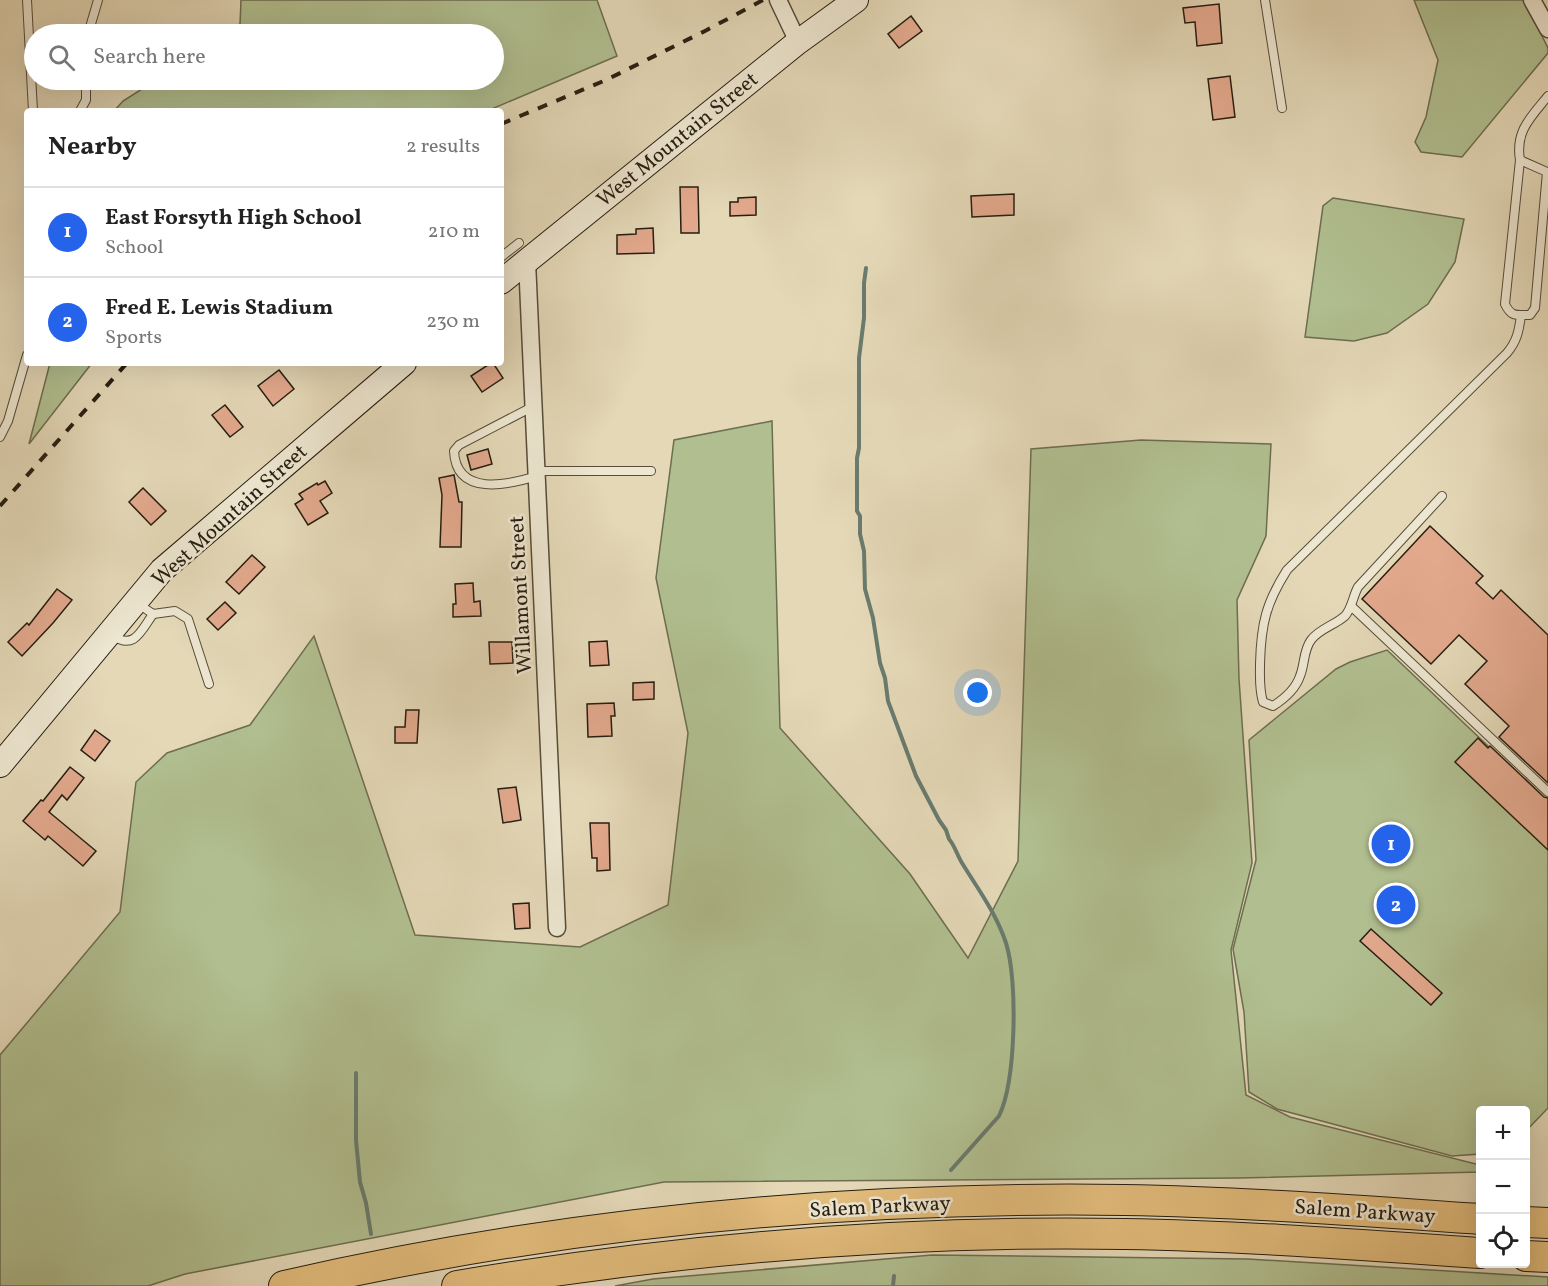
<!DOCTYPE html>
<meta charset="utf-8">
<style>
body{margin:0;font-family:Vollkorn,serif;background:#f2f2f2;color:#222}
.controls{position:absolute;right:18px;bottom:18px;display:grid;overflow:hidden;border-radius:6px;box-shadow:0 6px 24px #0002}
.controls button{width:54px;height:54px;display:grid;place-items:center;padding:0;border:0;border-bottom:2px solid #e0e0e0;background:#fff;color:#222;font:30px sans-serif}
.you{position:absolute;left:978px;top:693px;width:21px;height:21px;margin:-15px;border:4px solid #fff;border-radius:50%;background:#1a73e8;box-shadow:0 0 0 9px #1a73e833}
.badge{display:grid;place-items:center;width:39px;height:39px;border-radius:50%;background:#2563eb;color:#fff;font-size:20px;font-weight:700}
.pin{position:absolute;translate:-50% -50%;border:3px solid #fff;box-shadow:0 2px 6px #0006}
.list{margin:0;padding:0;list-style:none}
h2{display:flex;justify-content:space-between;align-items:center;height:78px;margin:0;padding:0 24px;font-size:26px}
h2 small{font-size:20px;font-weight:400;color:#767676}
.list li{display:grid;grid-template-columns:39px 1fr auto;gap:18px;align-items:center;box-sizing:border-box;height:90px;padding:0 24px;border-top:2px solid #e0e0e0}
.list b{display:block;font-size:22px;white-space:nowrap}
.list p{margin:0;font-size:20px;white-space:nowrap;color:#767676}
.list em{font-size:20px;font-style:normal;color:#767676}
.icon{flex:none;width:33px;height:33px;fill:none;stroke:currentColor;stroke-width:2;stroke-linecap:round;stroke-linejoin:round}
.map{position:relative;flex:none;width:1548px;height:1286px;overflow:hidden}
.search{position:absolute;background:#fff;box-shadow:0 6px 24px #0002;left:24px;top:24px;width:480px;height:66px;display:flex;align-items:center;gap:15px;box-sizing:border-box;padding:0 21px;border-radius:33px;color:#767676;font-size:22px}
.panel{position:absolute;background:#fff;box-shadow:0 6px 24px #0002;left:24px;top:108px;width:480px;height:258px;border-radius:6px}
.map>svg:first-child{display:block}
.green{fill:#b1bf90;stroke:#6c6e50;stroke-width:1.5}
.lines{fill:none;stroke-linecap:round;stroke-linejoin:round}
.stream{stroke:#697b6e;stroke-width:4}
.building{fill:#e3a98d;stroke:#261d11;stroke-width:1.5}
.service-casing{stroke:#564c3a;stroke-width:10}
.minor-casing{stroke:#564c3a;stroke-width:19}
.secondary-casing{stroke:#261d11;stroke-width:26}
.motorway-casing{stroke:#261d11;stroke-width:32}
.service{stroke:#ede6d0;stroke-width:8}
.minor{stroke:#ede6d0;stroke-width:16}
.secondary{stroke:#ede6d0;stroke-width:24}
.motorway{stroke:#e2bc7c;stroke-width:30}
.rail{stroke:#261d11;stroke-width:4;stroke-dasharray:10 10;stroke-linecap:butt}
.labels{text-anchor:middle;stroke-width:5;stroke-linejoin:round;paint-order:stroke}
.street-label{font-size:21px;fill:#261d11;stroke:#ede6d0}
</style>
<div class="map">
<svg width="1548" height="1286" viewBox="0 0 1548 1286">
<rect width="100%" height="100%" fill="#e4d8b7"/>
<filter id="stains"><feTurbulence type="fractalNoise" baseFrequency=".00333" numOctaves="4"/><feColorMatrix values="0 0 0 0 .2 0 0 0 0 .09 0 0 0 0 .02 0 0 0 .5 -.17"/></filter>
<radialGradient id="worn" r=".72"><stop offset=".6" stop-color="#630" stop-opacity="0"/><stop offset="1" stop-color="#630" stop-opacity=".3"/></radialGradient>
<!-- green -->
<g class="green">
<path d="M241,0H597L617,56L487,111H114L123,101L156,80H494V34H224L240,24Z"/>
<path d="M1414,0H1524L1548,48V53L1462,157L1421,152L1415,142L1426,117L1438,60Z"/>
<path d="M1333,198L1464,219L1455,262L1428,304L1387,333L1354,341L1305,337L1323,206Z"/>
<path d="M50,363H92L29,444Z"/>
<path d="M772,421L780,728L910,874L968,958L1018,861L1031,449L1141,440L1271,444L1266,536L1237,600L1239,679L1252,863L1231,950L1246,1095L1290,1117L1480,1165V1172L1239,1178L664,1182L185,1274L148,1286H0V1055L120,912L136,782L167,753L250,725L314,636L415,935L580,947L668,905L688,733L656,578L674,440Z"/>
<path d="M1387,650L1548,803V1108L1526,1131V1110H1480V1154L1452,1156L1277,1109L1249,1092L1244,1012L1233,949L1256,860L1249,740L1336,669L1350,662Z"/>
<path d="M932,1255L1248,1259L1548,1277V1286H615L653,1279Z"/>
</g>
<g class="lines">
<!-- stream -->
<g class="stream">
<path d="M866,268L864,283V318L859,358V448L857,458V511L860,516V534L864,551L865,589L873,618L880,663L885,678L888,701L916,776L939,820L946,830L949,839C955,846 957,855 962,863C978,889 996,913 1006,943C1018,981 1016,1081 999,1116L951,1170"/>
<path d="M356,1073V1140L360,1182L366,1203L371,1234"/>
<path d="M893,1286L894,1276"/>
</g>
</g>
<!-- building -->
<g class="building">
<path d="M1219,4L1222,43L1197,46L1195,22L1185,23L1183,8Z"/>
<path d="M911,16L922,31L899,48L888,34Z"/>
<path d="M1230,76L1235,117L1213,120L1208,79Z"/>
<path d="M680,187H698L699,233H681Z"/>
<path d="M1014,194V215L972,217L971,196Z"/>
<path d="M756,197V215L730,216V202H738V198Z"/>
<path d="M653,228L654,253L617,254V235L636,234V229Z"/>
<path d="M491,363H493L503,378L482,392L471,376Z"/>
<path d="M279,370L294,389L273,406L258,386Z"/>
<path d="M225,405L243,427L230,437L212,415Z"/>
<path d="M488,449L492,464L471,470L467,455Z"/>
<path d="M454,475L459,502H462L461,547H440L442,495L439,478Z"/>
<path d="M325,481L332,493L320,501L328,513L308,525L295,504L303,499L299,494L317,483L318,485Z"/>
<path d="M143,488L166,511L151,525L129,502Z"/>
<path d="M1430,526L1483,576L1476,583L1493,599L1501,590L1548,635V783L1499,737L1509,726L1465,684L1487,661L1459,635L1431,664L1362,599Z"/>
<path d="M252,555L265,567L239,594L226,582Z"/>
<path d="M473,583L474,602L480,601L481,616L453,617V604H456L455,584Z"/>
<path d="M57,589L72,600L53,623L22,656L8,642L27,623L29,625Z"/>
<path d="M225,602L236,613L218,630L207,619Z"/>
<path d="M607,641L609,665L590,666L589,642Z"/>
<path d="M489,642H512L513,663L490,664Z"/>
<path d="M654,682V699L633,700V683Z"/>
<path d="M614,703L615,716H611L612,736L588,737L587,704Z"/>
<path d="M406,710H419L417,743H395V727H405Z"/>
<path d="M95,730L110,741L95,761L81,750Z"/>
<path d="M1478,738L1488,748L1490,746L1544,797L1548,798V850L1455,762Z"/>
<path d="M70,767L84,778L67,800L62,795L49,812L96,851L83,866L48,836L45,840L23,821L41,800L43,801Z"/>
<path d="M516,787L521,820L503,823L498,789Z"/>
<path d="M590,823H609L610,870L597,871V858H592Z"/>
<path d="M529,903L530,928L515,929L513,904Z"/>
<path d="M1371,929L1442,993L1431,1005L1360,941Z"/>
</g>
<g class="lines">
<defs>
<g id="service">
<path d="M27,0L33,111"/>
<path d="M1265,0L1282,108"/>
<path d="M88,34L98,0"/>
<path d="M80,111L86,100V80"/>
<path d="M1520,160L1547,172L1535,308L1530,315C1516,315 1511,317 1505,304L1520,160C1515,131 1531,117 1548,96"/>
<path d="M501,257L519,243"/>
<path d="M534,406L459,445L454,451C456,497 508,485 537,476"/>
<path d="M0,437L8,421L27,355"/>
<path d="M537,471H651"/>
<path d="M1442,496L1358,587C1353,596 1352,608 1345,616C1335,625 1319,629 1311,640C1303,651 1305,664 1300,676C1296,688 1284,699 1273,706L1263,702C1259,689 1260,677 1260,664C1261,624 1266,603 1287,570L1507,353C1517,341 1519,331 1521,315"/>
<path d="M137,603L153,614L175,611L188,619L209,684"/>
<path d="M1351,606L1548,792"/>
<path d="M112,635C134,651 141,631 153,614"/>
</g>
<g id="minor">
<path d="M778,0L798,42"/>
<path d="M1532,0L1548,29"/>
<path d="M527,261L557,928"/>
</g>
<g id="secondary">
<path d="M501,282L798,42L856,0"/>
<path d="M0,765L162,570L404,363"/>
</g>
<g id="motorway">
<path d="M1526,1222L1548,1223"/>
<path d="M1526,1256L1548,1257"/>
<path d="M284,1286C559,1223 843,1196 1124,1200C1243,1202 1362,1211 1480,1219"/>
<path d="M457,1286C678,1249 901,1230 1125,1234C1244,1236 1362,1245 1480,1253"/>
</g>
</defs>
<!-- service casing -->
<use href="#service" class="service-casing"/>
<!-- minor casing -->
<use href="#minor" class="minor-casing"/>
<!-- secondary casing -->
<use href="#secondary" class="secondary-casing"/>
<!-- motorway casing -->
<use href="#motorway" class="motorway-casing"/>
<!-- service -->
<use href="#service" class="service"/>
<!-- minor -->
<use href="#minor" class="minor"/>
<!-- secondary -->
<use href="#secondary" class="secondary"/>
<!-- motorway -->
<use href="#motorway" class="motorway"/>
<!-- rail -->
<g class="rail">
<path d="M501,124L606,80L705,31L763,0"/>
<path d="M0,506L127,363"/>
</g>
</g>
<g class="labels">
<!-- street labels -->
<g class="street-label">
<text transform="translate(677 139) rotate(-39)" y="7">West Mountain Street</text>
<text transform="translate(229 515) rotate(-42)" y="7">West Mountain Street</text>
<text transform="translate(520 595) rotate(-93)" y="7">Willamont Street</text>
<text transform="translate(880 1206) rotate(-3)" y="7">Salem Parkway</text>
<text transform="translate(1365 1211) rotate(4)" y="7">Salem Parkway</text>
</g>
</g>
<rect width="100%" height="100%" filter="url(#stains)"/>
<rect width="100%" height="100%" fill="url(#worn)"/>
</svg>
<div class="controls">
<button>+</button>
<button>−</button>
<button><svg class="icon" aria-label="locate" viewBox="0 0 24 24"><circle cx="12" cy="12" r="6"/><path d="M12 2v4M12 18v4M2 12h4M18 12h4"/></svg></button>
</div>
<div class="you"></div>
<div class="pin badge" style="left:1391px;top:844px">1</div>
<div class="pin badge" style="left:1396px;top:905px">2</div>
<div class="search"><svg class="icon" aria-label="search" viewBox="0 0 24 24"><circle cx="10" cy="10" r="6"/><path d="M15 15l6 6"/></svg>Search here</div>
<section class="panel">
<h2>Nearby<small>2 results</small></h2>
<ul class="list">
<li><span class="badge">1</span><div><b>East Forsyth High School</b><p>School</p></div><em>210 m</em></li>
<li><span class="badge">2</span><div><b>Fred E. Lewis Stadium</b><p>Sports</p></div><em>230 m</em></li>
</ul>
</section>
</div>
